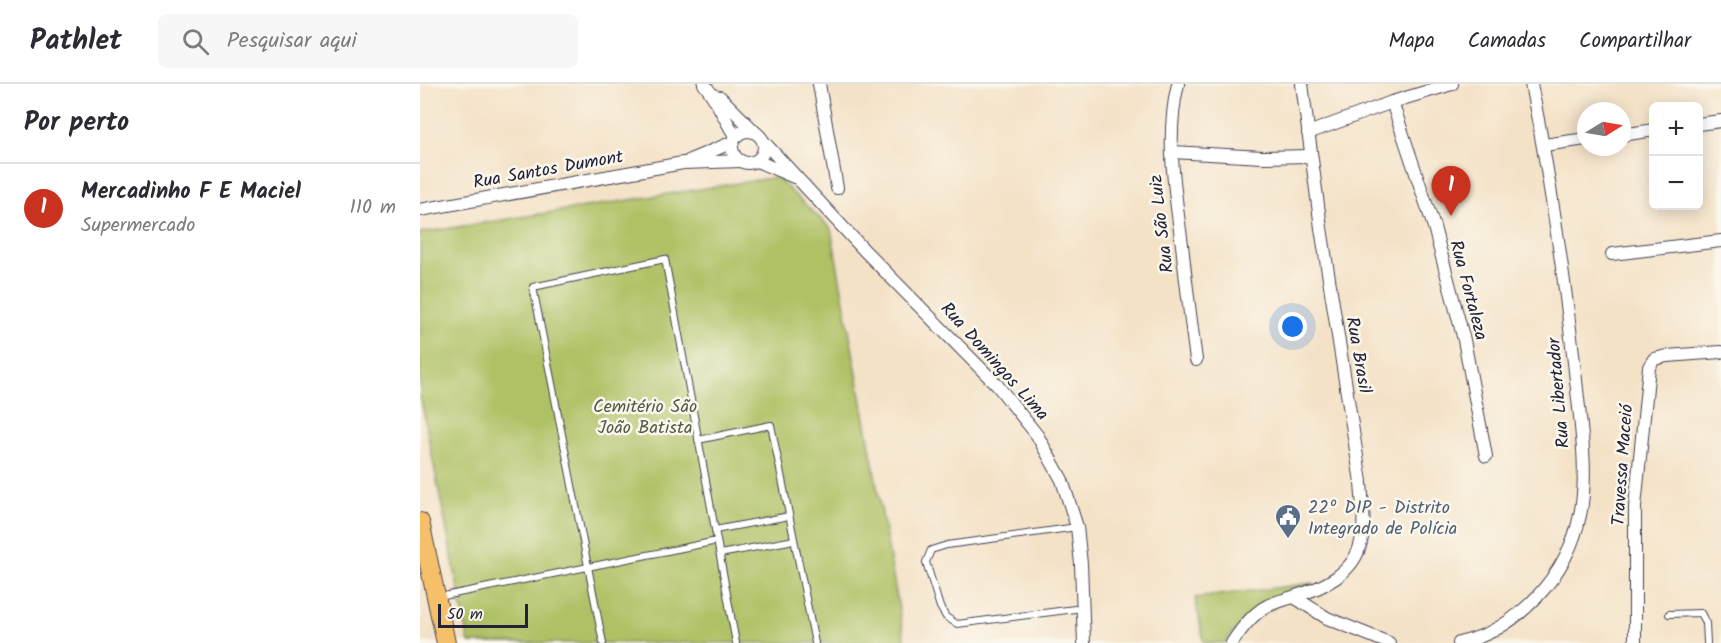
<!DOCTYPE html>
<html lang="pt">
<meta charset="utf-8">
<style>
body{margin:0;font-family:Kalam,sans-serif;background:#f7f7f7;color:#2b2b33}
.controls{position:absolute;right:18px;top:18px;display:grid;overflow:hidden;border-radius:9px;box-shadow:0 3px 15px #0003}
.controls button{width:54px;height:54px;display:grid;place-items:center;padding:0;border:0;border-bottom:2px solid #e1e1e2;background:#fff;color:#2b2b33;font:30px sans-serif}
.compass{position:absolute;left:1157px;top:18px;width:54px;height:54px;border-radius:50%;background:#fff;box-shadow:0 3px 15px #0003;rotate:79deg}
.scale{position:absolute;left:18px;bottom:15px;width:90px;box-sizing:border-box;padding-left:6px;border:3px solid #22223b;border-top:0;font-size:16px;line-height:21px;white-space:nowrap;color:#22223b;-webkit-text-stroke:4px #fbf7ec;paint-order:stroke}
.you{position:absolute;left:873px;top:243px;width:21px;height:21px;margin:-15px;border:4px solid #fff;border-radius:50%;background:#1a73e8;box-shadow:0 0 0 9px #1a73e833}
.badge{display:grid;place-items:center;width:39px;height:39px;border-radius:50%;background:#c8321e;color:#fff;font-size:20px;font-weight:700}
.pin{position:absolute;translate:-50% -50px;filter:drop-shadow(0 2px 3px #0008)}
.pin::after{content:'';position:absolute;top:32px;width:21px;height:18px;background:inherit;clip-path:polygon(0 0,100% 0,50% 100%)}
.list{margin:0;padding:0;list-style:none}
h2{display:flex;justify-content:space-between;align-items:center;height:78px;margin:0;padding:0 24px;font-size:26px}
h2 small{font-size:20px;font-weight:400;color:#7c7c81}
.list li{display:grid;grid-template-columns:39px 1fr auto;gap:18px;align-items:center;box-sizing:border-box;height:90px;padding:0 24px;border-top:2px solid #e1e1e2}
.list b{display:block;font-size:22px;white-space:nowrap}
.list p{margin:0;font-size:20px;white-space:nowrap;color:#7c7c81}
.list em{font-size:20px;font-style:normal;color:#7c7c81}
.icon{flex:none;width:33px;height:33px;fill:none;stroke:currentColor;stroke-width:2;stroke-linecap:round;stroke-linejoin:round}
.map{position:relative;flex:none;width:1301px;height:559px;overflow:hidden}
header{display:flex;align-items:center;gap:36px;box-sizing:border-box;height:84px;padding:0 30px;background:#fff;border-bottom:2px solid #e1e1e2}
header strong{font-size:28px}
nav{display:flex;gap:33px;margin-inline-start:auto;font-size:21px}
.search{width:420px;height:54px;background:#f7f7f7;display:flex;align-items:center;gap:15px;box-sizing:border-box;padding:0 21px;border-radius:9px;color:#7c7c81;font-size:22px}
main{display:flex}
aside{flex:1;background:#fff}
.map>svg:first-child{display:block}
.green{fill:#afc165;stroke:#687250;stroke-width:1.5}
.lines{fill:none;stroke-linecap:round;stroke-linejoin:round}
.service-casing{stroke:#423f50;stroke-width:8}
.minor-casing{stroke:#423f50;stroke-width:14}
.primary-casing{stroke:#423f50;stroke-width:20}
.service{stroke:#fff;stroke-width:6}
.minor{stroke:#fff;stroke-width:12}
.primary{stroke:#f6c06b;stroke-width:18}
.labels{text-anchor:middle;stroke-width:5;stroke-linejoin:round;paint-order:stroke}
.street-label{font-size:18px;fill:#22223b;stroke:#fbf7ec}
.park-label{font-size:18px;fill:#535a4a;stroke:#fbf7ec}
.service-label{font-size:18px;fill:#4e5e75;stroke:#fbf7ec;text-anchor:start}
</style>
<header>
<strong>Pathlet</strong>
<div class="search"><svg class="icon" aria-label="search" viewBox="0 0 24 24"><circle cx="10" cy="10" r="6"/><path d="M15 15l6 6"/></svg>Pesquisar aqui</div>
<nav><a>Mapa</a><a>Camadas</a><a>Compartilhar</a></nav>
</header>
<main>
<aside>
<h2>Por perto<small></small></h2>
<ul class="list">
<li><span class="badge">1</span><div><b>Mercadinho F E Maciel</b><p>Supermercado</p></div><em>110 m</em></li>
</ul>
</aside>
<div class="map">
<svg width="1301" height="559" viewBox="0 0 1301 559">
<rect width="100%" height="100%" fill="#fbf7ec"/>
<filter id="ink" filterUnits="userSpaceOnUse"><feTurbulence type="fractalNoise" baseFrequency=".0167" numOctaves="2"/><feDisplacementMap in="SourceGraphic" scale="12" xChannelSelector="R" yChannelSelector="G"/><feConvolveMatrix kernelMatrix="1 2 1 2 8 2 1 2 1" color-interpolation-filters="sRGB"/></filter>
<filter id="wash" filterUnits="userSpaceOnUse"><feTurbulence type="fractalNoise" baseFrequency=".008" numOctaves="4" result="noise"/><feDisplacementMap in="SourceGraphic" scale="24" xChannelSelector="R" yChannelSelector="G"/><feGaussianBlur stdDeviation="1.35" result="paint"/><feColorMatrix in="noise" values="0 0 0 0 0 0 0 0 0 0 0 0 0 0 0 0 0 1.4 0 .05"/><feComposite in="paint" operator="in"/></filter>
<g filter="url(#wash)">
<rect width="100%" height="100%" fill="#f4e2c7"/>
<!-- green -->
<g class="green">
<path d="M356,93L411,145L485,559H49L0,311V149Z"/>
<path d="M894,499L813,548L805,559H784L775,514Z"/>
</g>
</g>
<g filter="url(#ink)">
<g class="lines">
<defs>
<g id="service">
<path d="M278,356L351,341L395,559"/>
<path d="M657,443L527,461L511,466L506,478L520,523L526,533L537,540L663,524"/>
<path d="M295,446L369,432"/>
<path d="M300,470L374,456"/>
<path d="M19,513L297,457"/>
<path d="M1249,530L1281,529L1286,539L1287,559"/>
<path d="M183,559L113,203L245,175L316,559"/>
</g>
<g id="minor">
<path d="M284,0C298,16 304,36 316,53"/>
<path d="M399,0L417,104"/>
<path d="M758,0C745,53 755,108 762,161C766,199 771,238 776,276"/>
<path d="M295,12L300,13L336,49"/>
<path d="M972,18L1014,143L1044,256L1066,372"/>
<path d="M1278,40L1301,37"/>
<circle cx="328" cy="63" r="16"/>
<path d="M888,49L972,18L1032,0"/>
<path d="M1202,51L1234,46"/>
<path d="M343,57L444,166L577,301L617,351L642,396L657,443L661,480L664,559"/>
<path d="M1124,61L1166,55"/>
<path d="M752,68L843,73L890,72"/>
<path d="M270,76L313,58"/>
<path d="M337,77L374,93"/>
<path d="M0,126L263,79L321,77"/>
<path d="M1192,170L1301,157"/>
<path d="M874,513L907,534L969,559"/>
<path d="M812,559C821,545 832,530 847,522C855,518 864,516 873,513C902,504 934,490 941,458C946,438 942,417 941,398L901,144L882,0"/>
<path d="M1039,559C1099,546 1148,490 1160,431C1169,389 1160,338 1156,296C1145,197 1131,98 1111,0"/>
<path d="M1215,559V423L1229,283L1234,275L1247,272L1301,268"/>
</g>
<path id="primary" d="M0,438L26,559"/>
</defs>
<!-- service casing -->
<use href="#service" class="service-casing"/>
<!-- minor casing -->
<use href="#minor" class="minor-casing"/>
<!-- primary casing -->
<use href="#primary" class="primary-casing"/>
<!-- service -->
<use href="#service" class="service"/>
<!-- minor -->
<use href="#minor" class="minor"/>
<!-- primary -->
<use href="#primary" class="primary"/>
</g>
</g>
<!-- icons -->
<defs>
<symbol id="civic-pin" viewBox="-11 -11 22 30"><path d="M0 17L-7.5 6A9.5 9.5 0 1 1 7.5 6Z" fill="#5c6f8a" stroke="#fbf7ec"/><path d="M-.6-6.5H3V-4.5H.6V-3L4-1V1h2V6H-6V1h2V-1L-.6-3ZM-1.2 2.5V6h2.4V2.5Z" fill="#fff"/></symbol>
</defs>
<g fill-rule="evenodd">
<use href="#civic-pin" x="853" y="418" width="30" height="40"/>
</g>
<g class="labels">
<!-- street labels -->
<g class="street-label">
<text transform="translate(128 85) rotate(-10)" y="6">Rua Santos Dumont</text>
<text transform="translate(741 140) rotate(-97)" y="6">Rua São Luiz</text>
<text transform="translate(1049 206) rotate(75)" y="6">Rua Fortaleza</text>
<text transform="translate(939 271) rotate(80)" y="6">Rua Brasil</text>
<text transform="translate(575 277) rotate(48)" y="6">Rua Domingos Lima</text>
<text transform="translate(1138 309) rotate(-95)" y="6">Rua Libertador</text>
<text transform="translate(1202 381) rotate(-86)" y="6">Travessa Maceió</text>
</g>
<!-- park labels -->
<g class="park-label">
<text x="225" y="328">Cemitério São<tspan x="225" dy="21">João Batista</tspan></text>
</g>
<!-- service labels -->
<g class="service-label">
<text x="888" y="429">22º DIP - Distrito<tspan x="888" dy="21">Integrado de Polícia</tspan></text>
</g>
</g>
</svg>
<div class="controls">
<button>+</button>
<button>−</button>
</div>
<svg class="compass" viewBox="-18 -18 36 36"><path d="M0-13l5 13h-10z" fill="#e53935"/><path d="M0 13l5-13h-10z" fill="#7c7c81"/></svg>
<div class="scale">50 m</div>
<div class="you"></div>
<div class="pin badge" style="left:1031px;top:132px">1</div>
</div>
</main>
